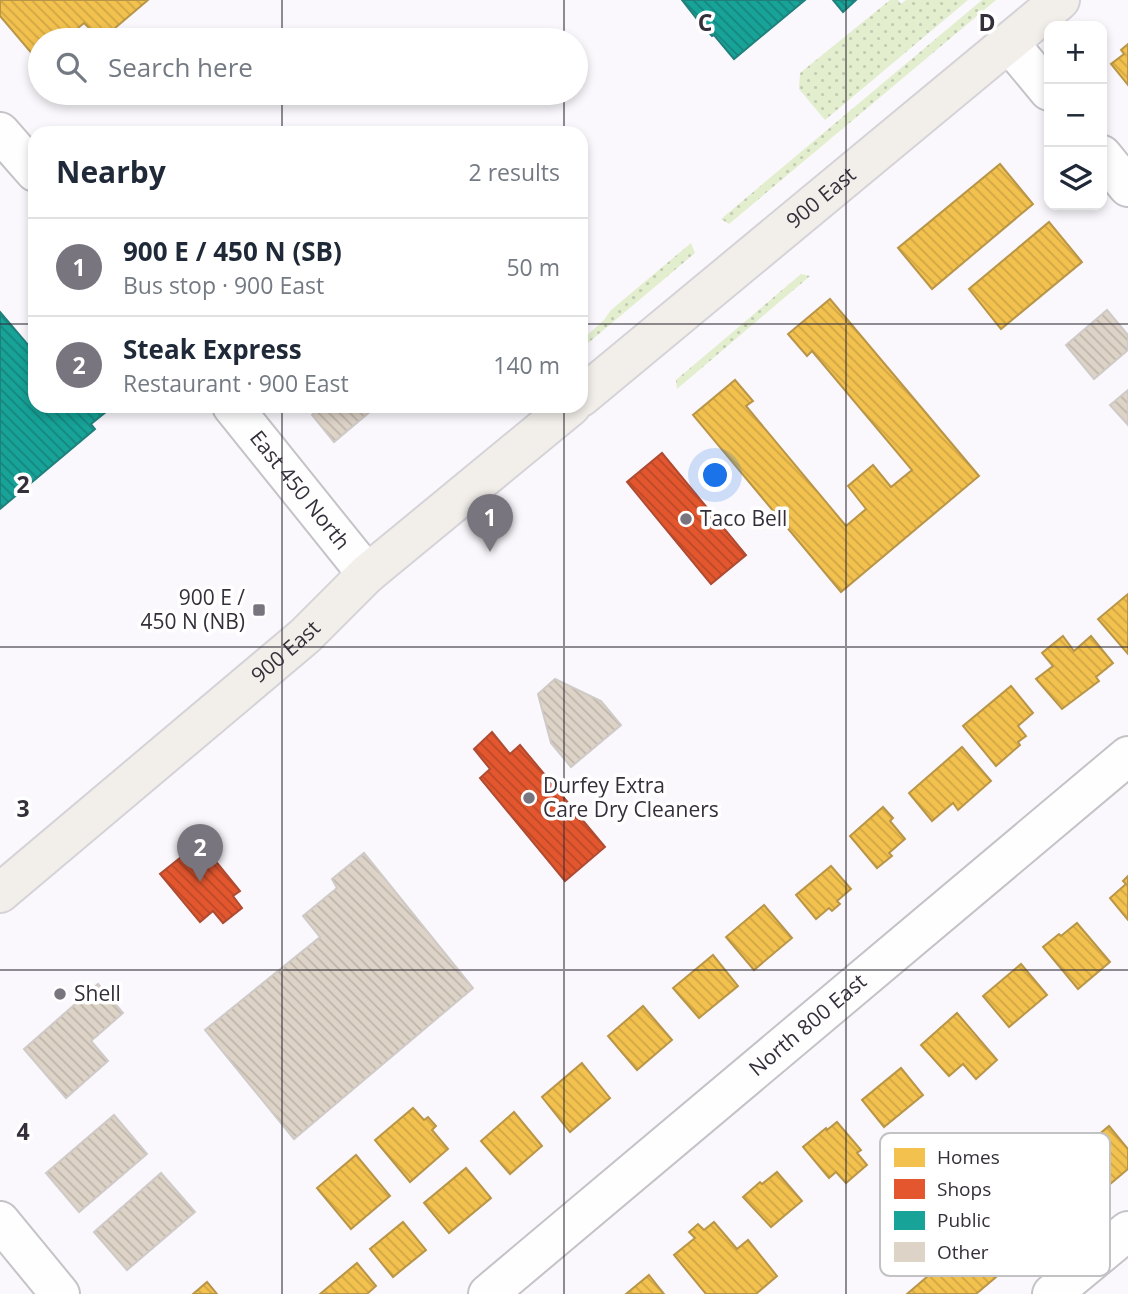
<!DOCTYPE html>
<meta charset="utf-8">
<style>
body{margin:0;font-family:"Open Sans",sans-serif;background:#f6f6f7;color:#1f2937}
.controls{position:absolute;right:21px;top:21px;display:grid;overflow:hidden;border-radius:14px;box-shadow:0 4px 10px #0003}
.controls button{width:63px;height:63px;display:grid;place-items:center;padding:0;border:0;border-bottom:2px solid #e0e1e3;background:#fff;color:#1f2937;font:35px sans-serif}
.you{position:absolute;left:716px;top:476px;width:24px;height:24px;margin:-18px;border:5px solid #fff;border-radius:50%;background:#1a73e8;box-shadow:0 0 0 10px #1a73e833}
.badge{display:grid;place-items:center;width:46px;height:46px;border-radius:50%;background:#79757e;color:#fff;font-size:23px;font-weight:700}
.pin{position:absolute;translate:-50% -58px;filter:drop-shadow(0 2px 4px #0008)}
.pin::after{content:'';position:absolute;top:37px;width:24px;height:21px;background:inherit;clip-path:polygon(0 0,100% 0,50% 100%)}
.list{margin:0;padding:0;list-style:none}
h2{display:flex;justify-content:space-between;align-items:center;height:91px;margin:0;padding:0 28px;font-size:30px}
h2 small{font-size:23px;font-weight:400;color:#747a83}
.list li{display:grid;grid-template-columns:46px 1fr auto;gap:21px;align-items:center;box-sizing:border-box;height:98px;padding:0 28px;border-top:2px solid #e0e1e3}
.list b{display:block;font-size:26px;white-space:nowrap}
.list p{margin:0;font-size:23px;white-space:nowrap;color:#747a83}
.list em{font-size:23px;font-style:normal;color:#747a83}
.icon{flex:none;width:38px;height:38px;fill:none;stroke:currentColor;stroke-width:2;stroke-linecap:round;stroke-linejoin:round}
.map{position:relative;flex:none;width:1128px;height:1294px;overflow:hidden}
.search{position:absolute;background:#fff;box-shadow:0 4px 10px #0003;left:28px;top:28px;width:560px;height:77px;display:flex;align-items:center;gap:18px;box-sizing:border-box;padding:0 24px;border-radius:38px;color:#747a83;font-size:26px}
.panel{position:absolute;background:#fff;box-shadow:0 4px 10px #0003;left:28px;top:126px;width:560px;height:287px;border-radius:21px}
.map>svg:first-child{display:block}
.grass{fill:url(#grass-dots)}
.homes{fill:url(#homes-back-hatch);stroke:#b99548;stroke-width:2}
.shops{fill:url(#shops-back-hatch);stroke:#af4b32;stroke-width:2}
.public{fill:url(#public-back-hatch);stroke:#20807c;stroke-width:2}
.building{fill:url(#building-back-hatch);stroke:#cfcac7;stroke-width:2}
.lines{fill:none;stroke-linecap:round;stroke-linejoin:round}
.minor-casing{stroke:#c5c2c8;stroke-width:42}
.major-casing{stroke:#d5d3d7;stroke-width:42}
.minor{stroke:#fefeff;stroke-width:38}
.major{stroke:#f2efea;stroke-width:38}
.grid{fill:none;stroke:#342f3a;stroke-width:2;stroke-opacity:0.55}
.poi-dot{fill:#79757e;stroke:#fff;stroke-width:2.5}
.labels{text-anchor:middle;stroke-width:7;stroke-linejoin:round;paint-order:stroke}
.street-label{font-size:21px;fill:#342f3a;stroke:#fff}
.poi-label{font-size:21px;fill:#342f3a;stroke:#fff;text-anchor:start}
.key{fill:#fff;stroke:#c2c1c4;stroke-width:2}
.key-label{font-size:19px;fill:#342f3a}
.grid-label{font-size:23px;text-anchor:middle;font-weight:bold;fill:#342f3a;stroke:#fff;stroke-width:7;stroke-linejoin:round;paint-order:stroke}
</style>
<div class="map">
<svg width="1128" height="1294" viewBox="0 0 1128 1294">
<defs>
<pattern id="grass-dots" width="8" height="8" patternUnits="userSpaceOnUse" patternTransform="scale(1.75)"><rect width="8" height="8" fill="#e2eece"/><path d="M2 2h.1M6 6h.1" fill="none" stroke="#c2ccb2" stroke-width="1.8" stroke-linecap="round"/></pattern>
<pattern id="homes-back-hatch" width="6" height="6" patternUnits="userSpaceOnUse" patternTransform="scale(1.75)"><rect width="6" height="6" fill="#f2c14e"/><path d="M-1 5l2 2M0 0l6 6M5-1l2 2" fill="none" stroke="#d0a645"/></pattern>
<pattern id="shops-back-hatch" width="6" height="6" patternUnits="userSpaceOnUse" patternTransform="scale(1.75)"><rect width="6" height="6" fill="#e4572e"/><path d="M-1 5l2 2M0 0l6 6M5-1l2 2" fill="none" stroke="#ba4828"/></pattern>
<pattern id="public-back-hatch" width="6" height="6" patternUnits="userSpaceOnUse" patternTransform="scale(1.75)"><rect width="6" height="6" fill="#17a398"/><path d="M-1 5l2 2M0 0l6 6M5-1l2 2" fill="none" stroke="#16857d"/></pattern>
<pattern id="building-back-hatch" width="6" height="6" patternUnits="userSpaceOnUse" patternTransform="scale(1.75)"><rect width="6" height="6" fill="#ddd3c6"/><path d="M-1 5l2 2M0 0l6 6M5-1l2 2" fill="none" stroke="#beb5ab"/></pattern>
</defs>
<rect width="100%" height="100%" fill="#faf8fc"/>
<!-- grass -->
<g class="grass">
<path d="M890,0H898L901,4L906,0H968L825,120L799,89L800,73Z"/>
<path d="M982,0H996L729,224L721,219Z"/>
<path d="M691,243L695,253L587,344L583,339L604,320L611,310Z"/>
<path d="M801,274L810,276L677,389L676,380Z"/>
</g>
<!-- homes -->
<g class="homes">
<path d="M0,0H148L101,40L84,23L64,40H40L39,62L0,16Z"/>
<path d="M1128,44V85L1111,64L1124,54L1121,50Z"/>
<path d="M1000,164L1033,204L932,289L898,248Z"/>
<path d="M1049,222L1082,262L1001,329L969,289Z"/>
<path d="M830,299L979,476L841,592L693,415L735,380L753,401L746,406L846,526L866,509L848,486L873,465L891,487L912,470L812,351L807,356L788,334Z"/>
<path d="M1128,594V654L1098,619Z"/>
<path d="M1063,636L1074,651L1091,636L1113,663L1096,677L1099,681L1062,709L1036,679L1053,666L1042,653Z"/>
<path d="M1011,686L1033,713L1018,726L1026,736L1018,742L1020,745L996,766L963,726Z"/>
<path d="M962,747L991,781L958,810L953,803L932,821L909,793Z"/>
<path d="M883,807L893,818L890,821L905,839L889,853L892,856L877,868L850,836Z"/>
<path d="M831,866L851,889L837,901L840,904L832,911L829,908L816,919L796,895Z"/>
<path d="M1128,876V920L1110,898L1126,884L1123,881Z"/>
<path d="M764,905L792,938L754,970L726,937Z"/>
<path d="M1077,923L1110,962L1078,989L1043,947L1059,934L1061,936Z"/>
<path d="M713,955L738,986L699,1018L673,988Z"/>
<path d="M1021,964L1047,995L1009,1027L983,996Z"/>
<path d="M643,1006L672,1040L637,1070L608,1036Z"/>
<path d="M957,1013L997,1060L976,1079L963,1064L949,1076L921,1045Z"/>
<path d="M582,1063L610,1098L570,1132L542,1097Z"/>
<path d="M901,1068L923,1095L884,1127L862,1100Z"/>
<path d="M413,1108L424,1120L428,1117L436,1126L432,1130L448,1149L410,1182L375,1140Z"/>
<path d="M514,1112L542,1146L510,1174L481,1141Z"/>
<path d="M837,1122L861,1150L857,1153L867,1165L846,1183L836,1172L829,1178L803,1147L826,1128L827,1130Z"/>
<path d="M1109,1126L1128,1149V1169L1039,1244L1009,1210Z"/>
<path d="M356,1155L390,1196L351,1229L317,1188Z"/>
<path d="M466,1168L491,1198L449,1233L424,1203Z"/>
<path d="M777,1172L802,1201L771,1227L743,1197L760,1182L762,1184Z"/>
<path d="M403,1222L426,1250L393,1277L370,1249Z"/>
<path d="M714,1222L737,1249L748,1240L777,1276L756,1294H706L674,1255L695,1238L689,1232L698,1224L704,1230Z"/>
<path d="M978,1233L1008,1267L976,1294H907Z"/>
<path d="M357,1263L376,1286L367,1294H320Z"/>
<path d="M649,1275L664,1294H626Z"/>
<path d="M207,1282L217,1294H193Z"/>
</g>
<!-- shops -->
<g class="shops">
<path d="M662,453L746,555L711,584L627,482Z"/>
<path d="M492,732L510,754L520,745L605,847L565,881L480,778L490,769L474,749Z"/>
<path d="M200,842L240,891L233,896L242,908L223,923L213,911L200,922L160,874Z"/>
</g>
<!-- public -->
<g class="public">
<path d="M682,0H805L734,59L714,35L712,36L704,28Z"/>
<path d="M833,0H856L843,12Z"/>
<path d="M0,312L35,353V406H109L111,408L91,424L95,429L0,509Z"/>
</g>
<!-- building -->
<g class="building">
<path d="M1107,310L1128,335V350L1094,379L1066,345Z"/>
<path d="M1128,390V425L1110,405Z"/>
<path d="M323,406H369L372,410L334,442L312,415Z"/>
<path d="M555,679L601,701L621,725L571,767L551,743L538,694Z"/>
<path d="M364,853L473,988L294,1139L205,1030L320,937L303,916L337,888L332,879Z"/>
<path d="M98,984L123,1013L91,1041L108,1061L66,1098L24,1049Z"/>
<path d="M114,1115L147,1154L79,1212L46,1173Z"/>
<path d="M161,1173L195,1212L127,1270L94,1232Z"/>
</g>
<g class="lines">
<defs>
<g id="minor">
<path d="M1009,43L1049,91"/>
<path d="M0,132L35,172"/>
<path d="M1102,155L1128,187"/>
<path id="s1" d="M232,406L367,574"/>
<path d="M0,1221L60,1294"/>
<path id="s2" d="M488,1294L1128,756"/>
<path d="M1052,1294L1128,1231"/>
</g>
<g id="major">
<path id="s3" d="M581,397L1060,0"/>
<path id="s4" d="M0,893L305,636L367,574L571,406"/>
</g>
</defs>
<!-- minor casing -->
<use href="#minor" class="minor-casing"/>
<!-- major casing -->
<use href="#major" class="major-casing"/>
<!-- minor -->
<use href="#minor" class="minor"/>
<!-- major -->
<use href="#major" class="major"/>
</g>
<!-- grid -->
<path class="grid" d="M282,0V40M564,0V40M846,0V1294M282,93V133M564,93V133M0,324H35M581,324H1128M282,406V1294M564,406V1294M0,647H1128M0,970H1128"/>
<!-- markers -->
<g class="poi-dot">
<circle cx="686" cy="519" r="7"/>
<rect x="252" y="603" width="14" height="14" rx="3.5"/>
<circle cx="529" cy="798" r="7"/>
<circle cx="60" cy="994" r="7"/>
</g>
<g class="labels">
<!-- street labels -->
<g class="street-label">
<text dy="7" stroke="none"><textPath href="#s3" startOffset="312">900 East</textPath></text>
<text dy="7" stroke="none"><textPath href="#s1" startOffset="108">East 450 North</textPath></text>
<text dy="7" stroke="none"><textPath href="#s4" startOffset="374">900 East</textPath></text>
<text dy="7" stroke="none"><textPath href="#s2" startOffset="418">North 800 East</textPath></text>
</g>
<!-- poi labels -->
<g class="poi-label">
<text x="700" y="526">Taco Bell</text>
<text x="245" y="605" text-anchor="end">900 E /<tspan x="245" dy="24">450 N (NB)</tspan></text>
<text x="543" y="793">Durfey Extra<tspan x="543" dy="24">Care Dry Cleaners</tspan></text>
<text x="74" y="1001">Shell</text>
</g>
</g>
<!-- legend -->
<rect x="880" y="1133" width="230" height="143" rx="10" class="key"/>
<rect x="894" y="1148" width="31" height="19" fill="#f2c14e"/>
<rect x="894" y="1179" width="31" height="20" fill="#e4572e"/>
<rect x="894" y="1211" width="31" height="19" fill="#17a398"/>
<rect x="894" y="1242" width="31" height="20" fill="#ddd3c6"/>
<g class="key-label">
<text x="937" y="1164">Homes</text>
<text x="937" y="1196">Shops</text>
<text x="937" y="1227">Public</text>
<text x="937" y="1259">Other</text>
</g>
<g class="grid-label">
<text x="705" y="31">C</text>
<text x="987" y="31">D</text>
<text x="23" y="493">2</text>
<text x="23" y="817">3</text>
<text x="23" y="1140">4</text>
</g>
</svg>
<div class="controls">
<button>+</button>
<button>−</button>
<button><svg class="icon" aria-label="layers" viewBox="0 0 24 24"><path d="M12 4l9 5-9 5-9-5zM3 14l9 5 9-5"/></svg></button>
</div>
<div class="you"></div>
<div class="pin badge" style="left:490px;top:552px">1</div>
<div class="pin badge" style="left:200px;top:882px">2</div>
<div class="search"><svg class="icon" aria-label="search" viewBox="0 0 24 24"><circle cx="10" cy="10" r="6"/><path d="M15 15l6 6"/></svg>Search here</div>
<section class="panel">
<h2>Nearby<small>2 results</small></h2>
<ul class="list">
<li><span class="badge">1</span><div><b>900 E / 450 N (SB)</b><p>Bus stop · 900 East</p></div><em>50 m</em></li>
<li><span class="badge">2</span><div><b>Steak Express</b><p>Restaurant · 900 East</p></div><em>140 m</em></li>
</ul>
</section>
</div>
